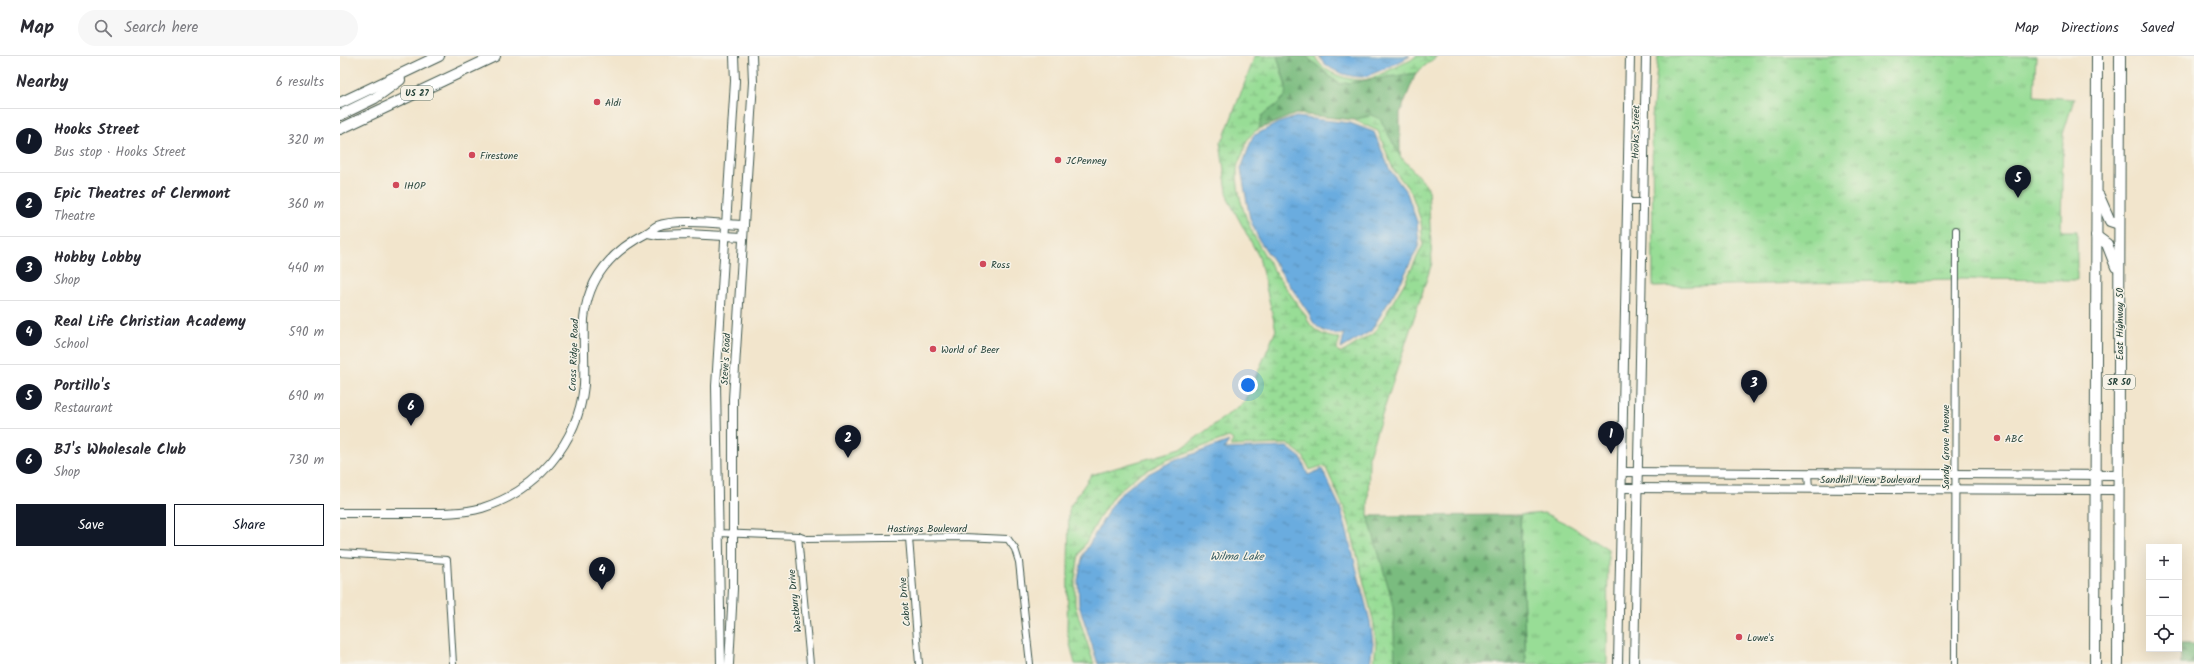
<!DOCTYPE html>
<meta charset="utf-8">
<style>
body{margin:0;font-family:Kalam,sans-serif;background:#f7f7f7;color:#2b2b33}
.controls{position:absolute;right:12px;bottom:12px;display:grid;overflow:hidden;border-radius:0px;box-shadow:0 4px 16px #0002}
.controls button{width:36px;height:36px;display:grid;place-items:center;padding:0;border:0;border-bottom:1px solid #e1e1e2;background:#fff;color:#2b2b33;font:20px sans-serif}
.you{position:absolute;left:908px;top:329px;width:14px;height:14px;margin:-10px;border:3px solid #fff;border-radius:50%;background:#1a73e8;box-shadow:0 0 0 6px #1a73e833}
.badge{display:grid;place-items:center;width:26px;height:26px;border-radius:50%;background:#111827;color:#fff;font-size:13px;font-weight:700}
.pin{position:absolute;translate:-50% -33px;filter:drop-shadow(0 1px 2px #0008)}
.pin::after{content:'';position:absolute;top:21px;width:14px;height:12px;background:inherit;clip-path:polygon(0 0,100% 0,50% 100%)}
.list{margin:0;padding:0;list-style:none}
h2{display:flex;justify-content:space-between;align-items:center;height:52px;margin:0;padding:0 16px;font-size:17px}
h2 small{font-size:13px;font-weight:400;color:#7c7c81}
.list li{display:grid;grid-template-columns:26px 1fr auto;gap:12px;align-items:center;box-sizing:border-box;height:64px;padding:0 16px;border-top:1px solid #e1e1e2}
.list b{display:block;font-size:15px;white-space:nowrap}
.list p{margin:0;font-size:13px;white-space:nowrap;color:#7c7c81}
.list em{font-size:13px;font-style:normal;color:#7c7c81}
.actions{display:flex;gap:8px;padding:12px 16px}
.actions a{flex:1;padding:9px 0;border:1px solid #111827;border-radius:0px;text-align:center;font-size:14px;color:#111827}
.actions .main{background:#111827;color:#fff}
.icon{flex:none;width:22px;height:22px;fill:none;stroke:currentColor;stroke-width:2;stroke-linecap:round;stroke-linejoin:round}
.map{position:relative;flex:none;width:1854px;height:608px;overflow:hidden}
header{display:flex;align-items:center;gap:24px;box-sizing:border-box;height:56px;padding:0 20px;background:#fff;border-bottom:1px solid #e1e1e2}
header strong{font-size:19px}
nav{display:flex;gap:22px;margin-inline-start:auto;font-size:14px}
.search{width:280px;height:36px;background:#f7f7f7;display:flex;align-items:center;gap:10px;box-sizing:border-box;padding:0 14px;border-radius:22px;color:#7c7c81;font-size:15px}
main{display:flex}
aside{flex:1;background:#fff}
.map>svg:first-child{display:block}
.grass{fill:url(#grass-tufts);stroke:#5c8d65}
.forest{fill:url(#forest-firs);stroke:#4c7c5a}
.wetland{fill:url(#wetland-marsh);stroke:#5c8d65}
.water{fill:url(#water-ripples);stroke:#45748a}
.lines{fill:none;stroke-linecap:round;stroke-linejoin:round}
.minor-casing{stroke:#3f564b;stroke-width:8}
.tertiary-casing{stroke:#3f564b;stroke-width:10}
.trunk-casing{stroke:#3f564b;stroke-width:12}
.minor{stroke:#fff;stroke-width:6}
.tertiary{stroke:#fff;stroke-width:8}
.trunk{stroke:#fff;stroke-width:10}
.poi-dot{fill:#d1495b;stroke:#f7f3e8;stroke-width:1.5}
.labels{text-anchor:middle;stroke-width:3;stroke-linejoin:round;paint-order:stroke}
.shield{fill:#f7f3e8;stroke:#60746a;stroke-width:1}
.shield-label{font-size:9px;font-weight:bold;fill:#1f3d34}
.poi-label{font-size:10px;fill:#1f3d34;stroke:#f7f3e8;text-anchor:start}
.street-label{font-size:10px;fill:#1f3d34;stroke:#f7f3e8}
.water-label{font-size:11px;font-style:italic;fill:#32595f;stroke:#f7f3e8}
</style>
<header>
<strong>Map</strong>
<div class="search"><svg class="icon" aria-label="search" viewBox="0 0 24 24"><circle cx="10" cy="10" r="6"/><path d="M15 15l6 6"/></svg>Search here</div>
<nav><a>Map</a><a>Directions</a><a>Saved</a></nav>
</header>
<main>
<aside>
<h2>Nearby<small>6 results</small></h2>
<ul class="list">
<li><span class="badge">1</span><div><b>Hooks Street</b><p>Bus stop · Hooks Street</p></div><em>320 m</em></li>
<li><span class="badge">2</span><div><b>Epic Theatres of Clermont</b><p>Theatre</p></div><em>360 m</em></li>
<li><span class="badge">3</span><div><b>Hobby Lobby</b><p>Shop</p></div><em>440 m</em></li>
<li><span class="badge">4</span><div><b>Real Life Christian Academy</b><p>School</p></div><em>590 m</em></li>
<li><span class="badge">5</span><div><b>Portillo's</b><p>Restaurant</p></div><em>690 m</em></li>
<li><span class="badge">6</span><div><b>BJ's Wholesale Club</b><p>Shop</p></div><em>730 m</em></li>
</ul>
<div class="actions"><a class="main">Save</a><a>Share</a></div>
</aside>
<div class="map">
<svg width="1854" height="608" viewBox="0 0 1854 608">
<defs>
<pattern id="grass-tufts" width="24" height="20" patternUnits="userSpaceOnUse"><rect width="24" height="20" fill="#98dd96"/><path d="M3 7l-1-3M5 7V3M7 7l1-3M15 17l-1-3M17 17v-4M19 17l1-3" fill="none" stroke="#7bb47b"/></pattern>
<pattern id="forest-firs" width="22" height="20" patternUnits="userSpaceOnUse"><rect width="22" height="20" fill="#7abc7f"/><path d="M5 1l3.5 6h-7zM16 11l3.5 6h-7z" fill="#639a69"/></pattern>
<pattern id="wetland-marsh" width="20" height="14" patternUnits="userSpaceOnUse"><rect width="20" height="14" fill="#98dd96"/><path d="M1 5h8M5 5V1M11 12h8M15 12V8" fill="none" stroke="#7bb47b"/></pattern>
<pattern id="water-ripples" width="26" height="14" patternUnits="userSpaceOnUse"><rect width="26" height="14" fill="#6bacdf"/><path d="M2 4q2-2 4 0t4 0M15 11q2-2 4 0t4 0" fill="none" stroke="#578db6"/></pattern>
</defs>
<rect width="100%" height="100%" fill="#f7f3e8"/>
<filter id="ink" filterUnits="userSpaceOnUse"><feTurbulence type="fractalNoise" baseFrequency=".025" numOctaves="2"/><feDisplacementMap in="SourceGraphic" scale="8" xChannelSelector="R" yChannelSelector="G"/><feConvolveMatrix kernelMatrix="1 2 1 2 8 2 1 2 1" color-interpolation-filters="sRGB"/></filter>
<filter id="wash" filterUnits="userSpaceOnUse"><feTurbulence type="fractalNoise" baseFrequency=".012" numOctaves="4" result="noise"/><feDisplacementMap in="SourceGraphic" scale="16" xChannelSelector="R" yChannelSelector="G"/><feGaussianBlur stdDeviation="0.9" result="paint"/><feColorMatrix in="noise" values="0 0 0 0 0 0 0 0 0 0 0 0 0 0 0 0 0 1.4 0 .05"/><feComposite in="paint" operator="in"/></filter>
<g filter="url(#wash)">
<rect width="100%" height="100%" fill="#f2e5cc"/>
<!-- grass -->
<g class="grass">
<path d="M1318,0H1696L1694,40L1734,43L1723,78L1721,175H1737V224L1615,223L1313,231L1312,61Z"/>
<path d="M1204,457L1231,470L1268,493L1267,608H1186L1180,459Z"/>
</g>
<!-- forest -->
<g class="forest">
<path d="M937,0H966L999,28L1076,17L1060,57V100L1040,63L1031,59L1014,64L956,58L919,73L922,59L935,50L946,30Z"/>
<path d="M1180,459L1186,608H1055L1053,548L1028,460Z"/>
<rect x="1841" y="588" width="13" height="20"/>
</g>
<!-- wetland -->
<g class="wetland">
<path d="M915,0H937L946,31L945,40L935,50L922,59L919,73C908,79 907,85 903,97C901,102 897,108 897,114C896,167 937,219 966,260C970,274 985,282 1000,282L997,293L999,296H1003L1034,277L1065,226L1083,189L1081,165L1071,136L1053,113L1038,75L1014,64L1031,59L1040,63L1060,100L1088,131L1092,207L1029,399L1028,460L1053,548L1055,608H1034L1036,587L1033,564L1009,467L1003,450L986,412L982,410L970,414L963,400L948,388L890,390L893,384L889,381L827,404L798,419L774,439L762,457L739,499L735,524V549L754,608H735L727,576L729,452L751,419L841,393L905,346L936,274L919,201L888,143L880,86L884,81Z"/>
<path d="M966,0H975C981,16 1006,24 1022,24C1032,24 1061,8 1071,4L1076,0H1097L1076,17L999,28Z"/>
</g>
<!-- water -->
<g class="water">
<path d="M979,0H1070C1064,4 1028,21 1022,21C1007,21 986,14 979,0Z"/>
<path d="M956,61L1010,67L1034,76L1050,114L1067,137L1077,166L1079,189L1062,224L1031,275L1001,293L1004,278C990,279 974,274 970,259L919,184L910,163L901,113L913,80L938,67Z"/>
<path d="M889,385L884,393L947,391L961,402L968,419L982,413L1000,451L1005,468L1030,565L1033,587L1030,608H758L739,549L738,524L743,499L766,459L777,441L800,422L829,407Z"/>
</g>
</g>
<g filter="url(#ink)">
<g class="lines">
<defs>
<g id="minor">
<path d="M1287,146H1303"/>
<path d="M1468,417L1469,433"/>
<path d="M378,477L458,480L466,483L624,481L668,483L675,493L679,506L690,608"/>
<path d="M458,480L470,608"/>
<path d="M569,482L579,608"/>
<path d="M0,497L107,504L113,608"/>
<path d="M1615,608L1616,174"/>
</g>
<g id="tertiary">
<path d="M308,177L318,179L347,178L403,181"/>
<path d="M1282,416L1778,419"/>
<path d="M1282,432L1778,434"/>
<path d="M0,457C25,457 50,457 76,457C97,457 120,458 142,452C197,435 238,387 244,329C245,307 243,285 244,263C248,221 272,195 307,177C311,175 313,172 317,170C335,162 383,168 404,169"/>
<path d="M381,608L376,330L395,25L394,0"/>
<path d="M389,608L393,533V343L413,26L412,0"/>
<path d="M1278,608L1290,0"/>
<path d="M1294,608L1306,0"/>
</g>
<g id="trunk">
<path d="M0,47L99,0"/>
<path d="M0,59L35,42L60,24"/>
<path d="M0,73L155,0"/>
<path d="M1759,140L1770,165L1779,168"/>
<path d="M1756,180L1767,188L1776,211"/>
<path d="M1755,608L1757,0"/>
<path d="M1778,608L1780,0"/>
</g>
</defs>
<!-- minor casing -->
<use href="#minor" class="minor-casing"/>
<!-- tertiary casing -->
<use href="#tertiary" class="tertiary-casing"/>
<!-- trunk casing -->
<use href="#trunk" class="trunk-casing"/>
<!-- minor -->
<use href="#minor" class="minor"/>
<!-- tertiary -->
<use href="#tertiary" class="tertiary"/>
<!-- trunk -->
<use href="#trunk" class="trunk"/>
</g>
</g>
<!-- markers -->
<g class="poi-dot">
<circle cx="257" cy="46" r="4"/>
<circle cx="132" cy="99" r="4"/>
<circle cx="718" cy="104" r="4"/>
<circle cx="56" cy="129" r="4"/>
<circle cx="643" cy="208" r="4"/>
<circle cx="593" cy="293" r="4"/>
<circle cx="1657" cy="382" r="4"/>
<circle cx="1399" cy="581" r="4"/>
</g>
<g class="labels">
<!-- shield labels -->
<g class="shield">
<rect x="61" y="30" width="32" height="14" rx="3"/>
<rect x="1763" y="319" width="32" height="14" rx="3"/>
</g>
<g class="shield-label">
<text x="77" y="40">US 27</text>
<text x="1779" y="329">SR 50</text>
</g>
<!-- poi labels -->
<g class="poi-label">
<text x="265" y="50">Aldi</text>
<text x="140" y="103">Firestone</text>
<text x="726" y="108">JCPenney</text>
<text x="64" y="133">IHOP</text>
<text x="651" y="212">Ross</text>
<text x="601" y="297">World of Beer</text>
<text x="1665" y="386">ABC</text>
<text x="1407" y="585">Lowe's</text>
</g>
<!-- street labels -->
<g class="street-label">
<text transform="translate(1295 76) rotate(-89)" y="4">Hooks Street</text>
<text transform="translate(1779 268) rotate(-90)" y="4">East Highway 50</text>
<text transform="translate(233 299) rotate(-88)" y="4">Cross Ridge Road</text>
<text transform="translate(385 303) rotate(-87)" y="4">Steve's Road</text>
<text transform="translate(1605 391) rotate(-90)" y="4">Sandy Grove Avenue</text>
<text x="1530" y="427">Sandhill View Boulevard</text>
<text x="587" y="476">Hastings Boulevard</text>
<text transform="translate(454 545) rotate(-96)" y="4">Westbury Drive</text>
<text transform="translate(564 546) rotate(-95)" y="4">Cabot Drive</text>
</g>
<!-- water labels -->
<g class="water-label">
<text x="897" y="504">Wilma Lake</text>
</g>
</g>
</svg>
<div class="controls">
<button>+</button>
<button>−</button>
<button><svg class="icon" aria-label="locate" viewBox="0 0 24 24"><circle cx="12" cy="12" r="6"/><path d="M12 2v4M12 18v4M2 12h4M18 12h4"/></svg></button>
</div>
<div class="you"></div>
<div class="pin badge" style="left:1271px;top:398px">1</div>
<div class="pin badge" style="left:508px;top:402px">2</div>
<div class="pin badge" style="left:1414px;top:347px">3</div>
<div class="pin badge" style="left:262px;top:534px">4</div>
<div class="pin badge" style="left:1678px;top:142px">5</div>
<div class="pin badge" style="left:71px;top:370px">6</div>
</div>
</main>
